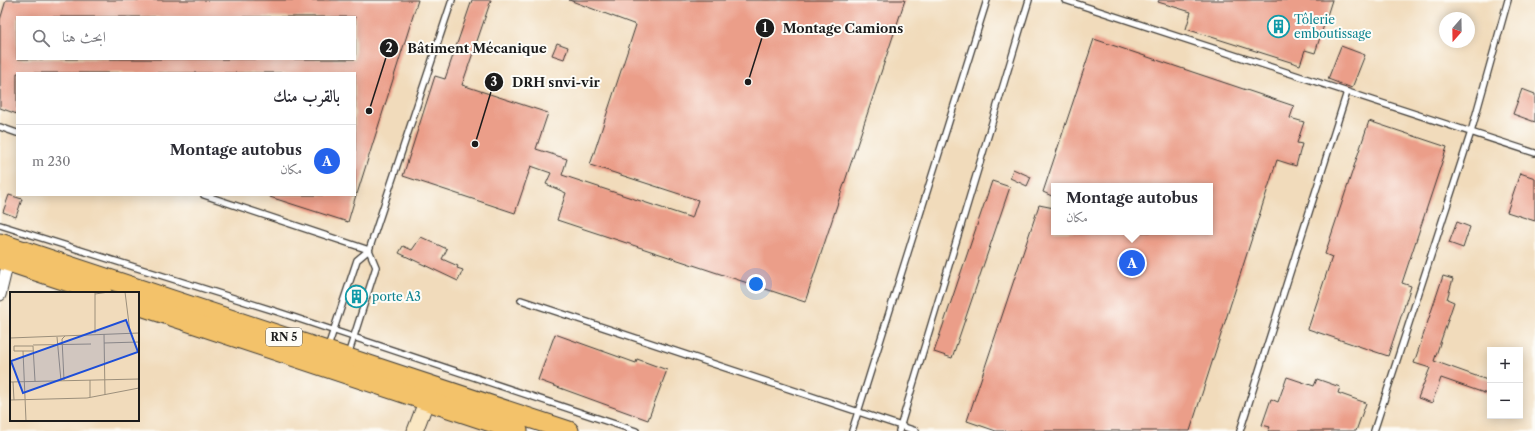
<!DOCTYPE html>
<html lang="ar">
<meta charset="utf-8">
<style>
body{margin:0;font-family:"Libre Caslon Text",Amiri,serif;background:#f7f7f7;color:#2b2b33;direction:rtl}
.controls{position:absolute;right:12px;bottom:12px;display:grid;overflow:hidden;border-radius:0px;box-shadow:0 2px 10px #0003}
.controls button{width:36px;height:36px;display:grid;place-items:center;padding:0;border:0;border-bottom:1px solid #e1e1e2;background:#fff;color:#2b2b33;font:20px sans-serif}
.compass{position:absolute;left:1439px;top:12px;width:36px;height:36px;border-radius:50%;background:#fff;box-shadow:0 2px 10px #0003;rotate:200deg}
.you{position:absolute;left:756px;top:284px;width:14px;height:14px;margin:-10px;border:3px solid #fff;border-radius:50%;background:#1a73e8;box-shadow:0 0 0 6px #1a73e833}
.badge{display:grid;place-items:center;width:26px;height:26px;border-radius:50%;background:#2563eb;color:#fff;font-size:13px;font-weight:700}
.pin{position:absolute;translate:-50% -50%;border:2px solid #fff;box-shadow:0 1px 4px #0006}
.popup{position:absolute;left:1051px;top:183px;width:162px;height:52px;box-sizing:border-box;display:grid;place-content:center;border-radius:0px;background:#fff;filter:drop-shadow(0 1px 3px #0005);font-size:13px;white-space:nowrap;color:#7c7c81}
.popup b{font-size:15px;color:#2b2b33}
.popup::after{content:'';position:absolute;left:50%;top:100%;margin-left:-8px;border:8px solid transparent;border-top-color:#fff}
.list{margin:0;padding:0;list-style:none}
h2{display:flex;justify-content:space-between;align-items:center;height:52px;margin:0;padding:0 16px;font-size:17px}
h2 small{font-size:13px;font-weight:400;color:#7c7c81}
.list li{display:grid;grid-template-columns:26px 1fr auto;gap:12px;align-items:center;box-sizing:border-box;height:72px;padding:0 16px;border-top:1px solid #e1e1e2}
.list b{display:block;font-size:15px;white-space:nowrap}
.list p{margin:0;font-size:13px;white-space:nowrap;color:#7c7c81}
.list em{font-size:13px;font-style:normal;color:#7c7c81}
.icon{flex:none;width:22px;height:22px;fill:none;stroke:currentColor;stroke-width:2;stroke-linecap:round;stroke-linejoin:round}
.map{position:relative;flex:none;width:1535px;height:431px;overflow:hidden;direction:ltr}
.search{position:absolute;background:#fff;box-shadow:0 2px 10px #0003;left:16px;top:16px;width:340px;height:44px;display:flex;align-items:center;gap:10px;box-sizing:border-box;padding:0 14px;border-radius:0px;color:#7c7c81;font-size:15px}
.panel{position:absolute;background:#fff;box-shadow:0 2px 10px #0003;left:16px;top:72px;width:340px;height:124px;border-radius:0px;direction:rtl}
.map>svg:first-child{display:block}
.building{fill:#eb9e89;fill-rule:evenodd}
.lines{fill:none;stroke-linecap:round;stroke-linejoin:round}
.lane-casing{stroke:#3c3934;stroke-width:8}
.street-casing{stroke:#3c3934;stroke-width:13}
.secondary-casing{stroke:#3c3934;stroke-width:17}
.highway-casing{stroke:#3c3934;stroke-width:21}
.lane{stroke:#fff;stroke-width:5.5}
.street{stroke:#fff;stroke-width:11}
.secondary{stroke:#fae7c3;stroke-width:15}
.highway{stroke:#f3c26a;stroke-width:19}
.labels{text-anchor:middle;stroke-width:4;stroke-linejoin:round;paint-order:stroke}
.shield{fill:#fdfcf7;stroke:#605f5e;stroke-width:1}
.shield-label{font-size:11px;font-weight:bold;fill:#1c1c1c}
.culture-label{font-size:12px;fill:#0d838f;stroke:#fdfcf7;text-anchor:start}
.inset-road{fill:none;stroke:#9c8f7b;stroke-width:1}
.view{fill:#1d4ed8;fill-opacity:0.15;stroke:#1d4ed8;stroke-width:2}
.inset-edge{fill:none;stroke:#1c1c1c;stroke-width:2}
.leader{fill:none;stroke:#1c1c1c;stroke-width:1.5}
.callout-dot{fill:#1c1c1c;stroke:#fdfcf7;stroke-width:1.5}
.mark-label{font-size:12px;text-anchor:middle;font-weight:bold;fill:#fff}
.callout-label{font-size:13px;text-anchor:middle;font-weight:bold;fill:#1c1c1c;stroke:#fdfcf7;stroke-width:4;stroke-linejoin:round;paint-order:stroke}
</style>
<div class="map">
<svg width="1535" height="431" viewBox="0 0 1535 431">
<rect width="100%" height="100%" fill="#fdfcf7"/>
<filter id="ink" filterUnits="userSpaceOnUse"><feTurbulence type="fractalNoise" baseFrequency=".025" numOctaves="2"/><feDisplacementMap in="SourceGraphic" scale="8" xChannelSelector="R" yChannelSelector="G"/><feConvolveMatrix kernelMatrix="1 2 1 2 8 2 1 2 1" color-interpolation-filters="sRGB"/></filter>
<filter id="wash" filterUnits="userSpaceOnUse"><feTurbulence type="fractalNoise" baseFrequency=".012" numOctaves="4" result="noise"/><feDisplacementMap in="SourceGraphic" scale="16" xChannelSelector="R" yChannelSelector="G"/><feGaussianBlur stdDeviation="0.9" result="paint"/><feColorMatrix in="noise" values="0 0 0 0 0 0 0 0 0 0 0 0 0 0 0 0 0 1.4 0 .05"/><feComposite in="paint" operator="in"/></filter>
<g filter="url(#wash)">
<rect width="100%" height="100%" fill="#f1dbbb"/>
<g id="blocks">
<!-- building -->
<g class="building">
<path d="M6,0H418L357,194L355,193V73H17V114L0,108V20ZM17,17H355V59H17Z"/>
<path d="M472,0H491L462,85L548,113L536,149L567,159L562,175L692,218L698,200L590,165L636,25L569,0H905L805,302L557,220L566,193L546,184L551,173L531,166L515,213L403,176L435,76L445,79Z"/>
<path d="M1159,0H1332L1315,53L1305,50L1300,65L1186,29L1191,12L1158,2Z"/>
<path d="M1094,39L1294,106L1290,118L1304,122L1297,143L1302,144L1296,166L1277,160L1190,431H996L967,421L1039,205L1054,208V232H1210V186H1054V197L1043,192Z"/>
<path d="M557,43L568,47L564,59L552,55Z"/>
<path d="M1341,46L1365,55L1352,88L1328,79Z"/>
<path d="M1522,89L1535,94V122L1513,114Z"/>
<path d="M1369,121L1447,147L1402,283L1411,286L1388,356L1308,329L1332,257L1325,254Z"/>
<path d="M1013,169L1031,177L1027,186L1010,178Z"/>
<path d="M1520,173L1535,178V221L1507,212Z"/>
<path d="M992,181L1010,187L952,358L934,352Z"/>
<path d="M9,195L22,199L16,217L3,212Z"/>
<path d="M270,195H356L348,222L270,197Z"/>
<path d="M1457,222L1470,227L1463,248L1449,243Z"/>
<path d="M421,237L447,249L442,259L458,266L457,268L463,270L458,281L399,253L403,246L412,250Z"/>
<path d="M1443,276L1453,279L1447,299L1454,302L1434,361L1490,381V395L1441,378L1432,403L1418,398L1430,368L1414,363Z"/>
<path d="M355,286L364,289L358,308L348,305Z"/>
<path d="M555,334L636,363L637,359L667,370L648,420L538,380Z"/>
<path d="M1287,377L1314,386L1317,379L1340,387L1338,393L1366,403L1356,431H1268L1270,427L1262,425L1271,399L1278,402Z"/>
</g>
</g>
</g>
<g filter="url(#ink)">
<use href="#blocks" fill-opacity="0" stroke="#3c3934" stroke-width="1"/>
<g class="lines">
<defs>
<g id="lane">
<path d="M1065,0L1535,153"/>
<path d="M0,127L17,133"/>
<path d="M204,195L369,250"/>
<path d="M0,225L275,311L636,431"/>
<path d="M521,300L916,431"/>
<path d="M328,347L357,260L369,250L452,0"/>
<path d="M348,355L376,267L369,250"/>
<path d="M852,431L987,0"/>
<path d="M899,431L1029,0"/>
<path d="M1240,431L1347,92"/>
<path d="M1374,431L1471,132L1508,0"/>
</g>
<path id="street" d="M0,295L8,262"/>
<path id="secondary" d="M415,431L426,402"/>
<g id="highway">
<path d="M0,243L569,431"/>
<path d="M0,259L102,293"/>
<path d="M138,305L518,431"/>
</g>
</defs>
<!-- lane casing -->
<use href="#lane" class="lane-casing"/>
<!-- street casing -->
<use href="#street" class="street-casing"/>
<!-- secondary casing -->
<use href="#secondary" class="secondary-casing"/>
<!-- highway casing -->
<use href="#highway" class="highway-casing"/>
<!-- lane -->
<use href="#lane" class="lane"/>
<!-- street -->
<use href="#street" class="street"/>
<!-- secondary -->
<use href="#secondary" class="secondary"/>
<!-- highway -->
<use href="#highway" class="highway"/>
</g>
</g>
<!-- icons -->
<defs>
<symbol id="building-ring" viewBox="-11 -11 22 22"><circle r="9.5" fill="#fdfcf7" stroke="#0f9aa8" stroke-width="1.5"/><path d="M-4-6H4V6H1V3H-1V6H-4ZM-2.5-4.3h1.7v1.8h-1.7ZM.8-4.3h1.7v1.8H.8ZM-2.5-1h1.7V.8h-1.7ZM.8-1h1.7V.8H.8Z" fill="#0f9aa8"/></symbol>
</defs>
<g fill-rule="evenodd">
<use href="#building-ring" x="1266" y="14" width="25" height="25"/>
<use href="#building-ring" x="344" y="284" width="25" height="25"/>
</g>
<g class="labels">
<!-- shield labels -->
<rect class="shield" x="266" y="328" width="36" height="18" rx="3"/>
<g class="shield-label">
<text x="284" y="341">RN 5</text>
</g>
<!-- culture labels -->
<g class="culture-label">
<text x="1294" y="24">Tôlerie<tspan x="1294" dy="14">emboutissage</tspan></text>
<text x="372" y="301">porte A3</text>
</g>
</g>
<!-- overview -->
<g transform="translate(10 292)">
<rect width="129" height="129" fill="#f1dbbb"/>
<path class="inset-road" d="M115,0L120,40M85,2L99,0M85,41V0M94,42L95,103M47,45L51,89M0,46L129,41M129,50V70M94,51L129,50M23,53L81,52M13,59L16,129M23,59H4V54H23L25,89M54,88L52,47L55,44M80,88V105M0,90L129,87M3,90L4,108M0,108L77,106L129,96"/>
<path class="view" d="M116,28L128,60L13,101L1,69Z"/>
<rect width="129" height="129" class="inset-edge"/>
</g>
<!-- callouts -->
<path class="leader" d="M748 82L765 28M369 111L389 48M475 144L494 82"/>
<g class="callout-dot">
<circle cx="748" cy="82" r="4"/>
<circle cx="369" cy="111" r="4"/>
<circle cx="475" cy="144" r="4"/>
<circle cx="765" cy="28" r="10"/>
<circle cx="389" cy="48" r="10"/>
<circle cx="494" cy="82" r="10"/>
</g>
<g class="mark-label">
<text x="765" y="32">1</text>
<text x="389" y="52">2</text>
<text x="494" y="86">3</text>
</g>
<g class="callout-label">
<text x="843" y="33">Montage Camions</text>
<text x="477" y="53">Bâtiment Mécanique</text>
<text x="556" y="87">DRH snvi-vir</text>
</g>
</svg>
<div class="controls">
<button>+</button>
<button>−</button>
</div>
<svg class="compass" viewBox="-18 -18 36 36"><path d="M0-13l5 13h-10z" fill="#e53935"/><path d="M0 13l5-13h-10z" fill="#7c7c81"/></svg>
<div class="you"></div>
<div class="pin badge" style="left:1132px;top:263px">A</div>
<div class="popup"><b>Montage autobus</b>مكان</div>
<div class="search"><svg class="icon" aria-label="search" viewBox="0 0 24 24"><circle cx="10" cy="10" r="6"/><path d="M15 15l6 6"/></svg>ابحث هنا</div>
<section class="panel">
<h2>بالقرب منك<small></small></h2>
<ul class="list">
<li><span class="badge">A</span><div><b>Montage autobus</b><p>مكان</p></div><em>230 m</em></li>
</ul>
</section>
</div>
